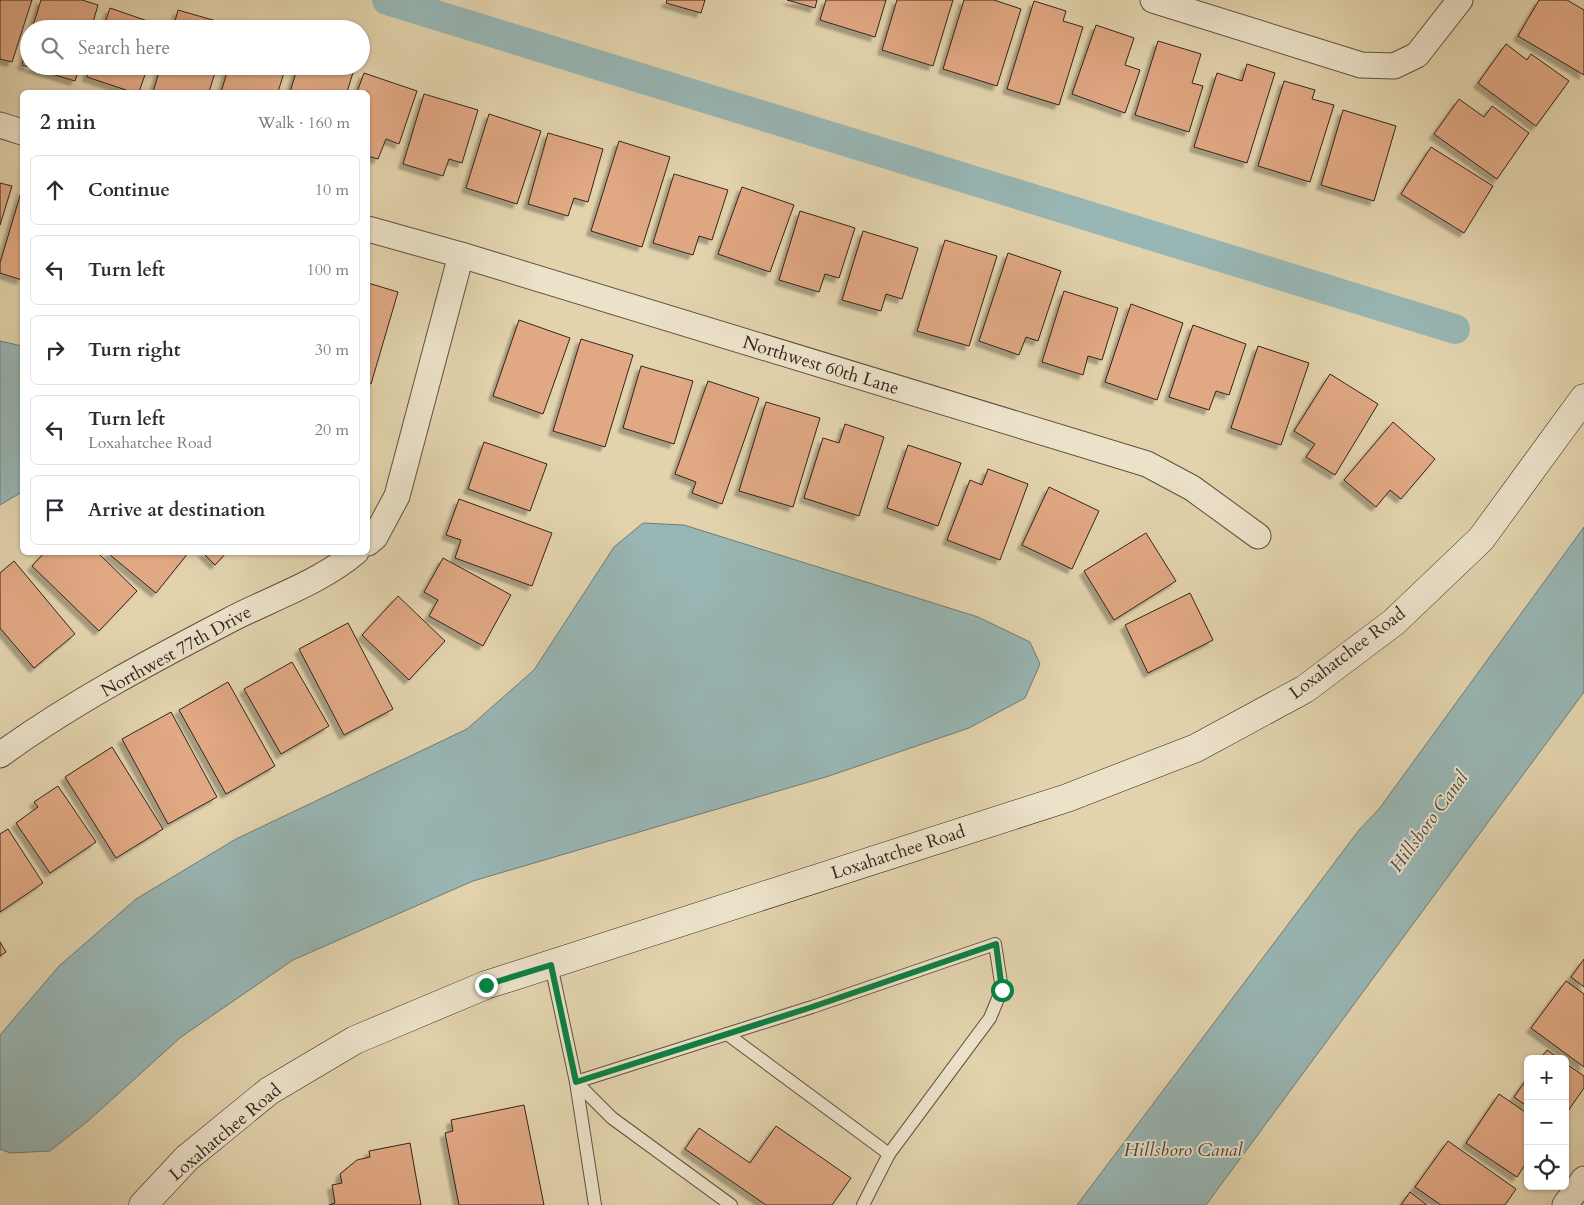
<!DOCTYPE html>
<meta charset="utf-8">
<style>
body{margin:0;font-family:Cardo,serif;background:#f2f2f3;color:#2b2b33}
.controls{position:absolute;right:15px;bottom:15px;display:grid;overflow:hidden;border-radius:8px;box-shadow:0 1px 4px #0004}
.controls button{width:45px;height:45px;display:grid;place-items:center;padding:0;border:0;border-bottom:1px solid #e1e1e2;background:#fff;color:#2b2b33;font:25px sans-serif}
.stop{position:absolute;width:15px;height:15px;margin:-11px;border:4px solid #0b8043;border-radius:50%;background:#fff}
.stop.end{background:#0b8043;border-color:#fff;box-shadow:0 1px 5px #0008}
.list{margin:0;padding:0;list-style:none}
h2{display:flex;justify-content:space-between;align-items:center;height:65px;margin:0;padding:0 20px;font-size:21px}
h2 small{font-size:16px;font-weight:400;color:#7c7c81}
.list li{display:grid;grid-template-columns:32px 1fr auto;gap:15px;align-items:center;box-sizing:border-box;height:70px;margin:0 10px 10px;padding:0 10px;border:1px solid #e1e1e2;border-radius:8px}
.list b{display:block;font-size:19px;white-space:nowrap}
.list p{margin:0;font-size:16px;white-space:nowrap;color:#7c7c81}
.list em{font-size:16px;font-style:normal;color:#7c7c81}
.icon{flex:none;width:28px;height:28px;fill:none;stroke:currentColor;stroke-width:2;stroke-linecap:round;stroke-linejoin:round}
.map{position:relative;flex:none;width:1584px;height:1205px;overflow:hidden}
.search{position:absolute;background:#fff;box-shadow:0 1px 4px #0004;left:20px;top:20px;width:350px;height:55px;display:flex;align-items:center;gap:12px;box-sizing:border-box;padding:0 18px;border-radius:28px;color:#7c7c81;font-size:19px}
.panel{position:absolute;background:#fff;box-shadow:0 1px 4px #0004;left:20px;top:90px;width:350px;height:465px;border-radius:8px}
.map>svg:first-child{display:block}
.water{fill:#98b6b4;stroke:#707c78}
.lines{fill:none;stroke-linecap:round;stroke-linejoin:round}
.canal{stroke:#98b6b4;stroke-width:30}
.building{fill:#e0a883;stroke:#34241d;filter:url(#shadow)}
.lane-casing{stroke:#605041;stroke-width:14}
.street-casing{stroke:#605041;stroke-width:27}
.secondary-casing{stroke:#34241d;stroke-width:29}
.lane{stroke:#ece2ca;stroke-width:12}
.street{stroke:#ece2ca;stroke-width:25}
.secondary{stroke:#ece2ca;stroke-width:28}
.route{stroke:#0b8043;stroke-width:6}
.labels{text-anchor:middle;stroke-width:4;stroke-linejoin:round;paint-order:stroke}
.street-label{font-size:18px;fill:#34241d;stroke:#ece2ca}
.water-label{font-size:19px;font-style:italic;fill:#4d4843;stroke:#ece2ca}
</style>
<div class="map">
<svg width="1584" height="1205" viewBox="0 0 1584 1205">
<defs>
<filter id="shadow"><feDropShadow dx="-4.5" dy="4.5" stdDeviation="1" flood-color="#0004"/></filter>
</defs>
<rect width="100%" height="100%" fill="#e2d3ad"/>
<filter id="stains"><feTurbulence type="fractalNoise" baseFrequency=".004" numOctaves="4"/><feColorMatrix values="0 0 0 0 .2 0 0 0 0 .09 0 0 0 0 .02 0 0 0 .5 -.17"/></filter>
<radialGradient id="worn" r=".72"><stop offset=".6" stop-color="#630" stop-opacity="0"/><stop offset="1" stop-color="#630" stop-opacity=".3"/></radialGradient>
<!-- water -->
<g class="water">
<path d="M0,341L22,346V492L0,505Z"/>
<path d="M643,523L684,525L978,617L1030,642L1040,664L1025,698L969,728L829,776L473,881L293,960L181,1037L88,1121L50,1151L10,1153L0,1149V1035L59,966L136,899L236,839L467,729L534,670L614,547Z"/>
<path d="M1584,527V692L1206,1205H1077L1359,830L1379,809Z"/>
</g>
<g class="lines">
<!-- canal -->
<path class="canal" d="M387,0L1455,329"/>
</g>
<!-- building -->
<g class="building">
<path d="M0,0H32L12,62L0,59Z"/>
<path d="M41,0H82L98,5L91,29H32Z"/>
<path d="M667,0H705L701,13L666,3Z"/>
<path d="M787,0H817L815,8Z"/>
<path d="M826,0H886L875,37L820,20Z"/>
<path d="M897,0H953L933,66L882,50Z"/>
<path d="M964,0H994L1021,9L997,86L943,69Z"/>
<path d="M1539,0H1567L1584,10V75L1518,36Z"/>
<path d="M1034,1L1066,11L1063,21L1083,27L1059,105L1007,89Z"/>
<path d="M110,8L162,26L161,29H103Z"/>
<path d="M178,10L230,25L229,29H173Z"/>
<path d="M1096,25L1134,38L1125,65L1140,70L1125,113L1072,94Z"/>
<path d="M29,41V66H80L75,81L22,65Z"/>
<path d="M1158,41L1201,54L1192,83L1203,86L1189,132L1135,115Z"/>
<path d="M1506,44L1527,60L1531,54L1569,81L1536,126L1478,83Z"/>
<path d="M1247,64L1275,73L1247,163L1194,147L1217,73L1242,81Z"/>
<path d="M90,66H148L139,92H132L87,77Z"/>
<path d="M161,66H217L209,92H153Z"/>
<path d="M229,66H286L278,92H221Z"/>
<path d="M298,66H355L347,92H290Z"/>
<path d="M364,73L417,91L399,144L386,139L378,159L368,156V92H357Z"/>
<path d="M1284,81L1315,90L1312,99L1334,105L1310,182L1258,166Z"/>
<path d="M424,94L478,110L462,163L449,159L443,176L403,164Z"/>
<path d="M1459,99L1484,117L1492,106L1529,133L1497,179L1434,134Z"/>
<path d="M1343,110L1396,126L1374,201L1321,185Z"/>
<path d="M489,114L541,131L517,204L466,188Z"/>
<path d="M548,133L603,149L588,202L574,198L568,216L528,204Z"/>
<path d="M619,141L670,157L642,247L591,231Z"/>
<path d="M1431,147L1493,186L1464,233L1401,194Z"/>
<path d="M674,174L728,190L712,240L699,236L693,255L653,243Z"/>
<path d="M0,183L12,186L0,225Z"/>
<path d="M742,187L794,205L770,272L718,254Z"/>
<path d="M22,189V280L0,273V263Z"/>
<path d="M800,211L855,228L839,278L825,274L819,292L779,280Z"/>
<path d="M863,231L918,248L902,299L886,294L881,311L842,300Z"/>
<path d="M945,240L997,256L969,346L917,331Z"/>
<path d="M1008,253L1061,271L1038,341L1026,337L1019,355L979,341Z"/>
<path d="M368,283L398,292L371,384L368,383Z"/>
<path d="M1064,291L1118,308L1102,360L1088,356L1083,375L1042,362Z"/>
<path d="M1131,304L1183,323L1157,400L1105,382Z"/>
<path d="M519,320L570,338L543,414L493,396Z"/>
<path d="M1193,325L1246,344L1229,395L1216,391L1209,410L1169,397Z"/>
<path d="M581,339L633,355L605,447L553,431Z"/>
<path d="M1258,346L1309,363L1281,445L1231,428Z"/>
<path d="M641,366L693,381L674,444L623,428Z"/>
<path d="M1330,374L1378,404L1335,475L1306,457L1315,444L1294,431Z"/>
<path d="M708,381L759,398L722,504L692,493L696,482L675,474Z"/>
<path d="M766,402L820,418L793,507L739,491Z"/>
<path d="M1393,422L1435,459L1401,499L1390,490L1376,507L1344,480Z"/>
<path d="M845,424L884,437L859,516L804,498L823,438L839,443Z"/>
<path d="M484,442L547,464L530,511L468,489Z"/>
<path d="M908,445L961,463L938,526L887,508Z"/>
<path d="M988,469L1028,484L1000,560L947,540L970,480L982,485Z"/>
<path d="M1049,487L1099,511L1072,569L1022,545Z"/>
<path d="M459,499L552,533L532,586L455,558L461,540L446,535Z"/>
<path d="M1146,533L1176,581L1114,620L1084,571Z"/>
<path d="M45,552H97L137,591L99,631L32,566Z"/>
<path d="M110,552H189L156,593L109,554Z"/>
<path d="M202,552H227L215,565Z"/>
<path d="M443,558L511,595L483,646L429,616L438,600L424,592Z"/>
<path d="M14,561L75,634L34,668L0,628V573Z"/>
<path d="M1190,593L1213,640L1148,673L1125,625Z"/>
<path d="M398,596L445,641L409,680L362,635Z"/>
<path d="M348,623L393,709L344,735L299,649Z"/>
<path d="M292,662L329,726L281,754L244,689Z"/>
<path d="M228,682L275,766L226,794L179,710Z"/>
<path d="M171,712L217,797L168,824L122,739Z"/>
<path d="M112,747L163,829L116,858L65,777Z"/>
<path d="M58,786L96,842L50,873L16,823L38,807L34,802Z"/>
<path d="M8,829L43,883L0,912V834Z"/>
<path d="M0,942L6,952L0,956Z"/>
<path d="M1584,959V987L1571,977Z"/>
<path d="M1566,981L1584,994V1067L1531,1028Z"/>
<path d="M1547,1050L1560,1059H1540Z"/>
<path d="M1565,1063L1584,1076V1088L1565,1115Z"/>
<path d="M1528,1077V1107L1514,1097Z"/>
<path d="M1499,1094L1528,1114V1160L1517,1177L1466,1143Z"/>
<path d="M524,1105L544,1205H459L445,1133L453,1131L451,1120Z"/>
<path d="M776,1126L851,1178L832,1205H766L685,1149L699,1128L750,1163Z"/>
<path d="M1448,1141L1516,1189L1505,1205H1441L1415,1187Z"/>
<path d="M410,1143L421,1205H329L335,1203L332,1185L342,1183L340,1174L357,1160L370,1157L369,1151Z"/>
<path d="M1410,1192L1427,1205H1401Z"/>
</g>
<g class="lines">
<defs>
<g id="lane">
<path d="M551,965L576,1082L595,1205"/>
<path d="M727,1034L889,1154"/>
<path d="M731,1205L612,1118L576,1082L812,1007L995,944L1002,989L990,1018L889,1154L863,1205"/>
</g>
<g id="street">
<path d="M1153,0L1361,65L1394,66L1417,55L1460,0"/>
<path d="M0,125L22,132"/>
<path d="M368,229L461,255L1147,464L1192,488L1258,536"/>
<path d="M368,543L375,537L397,496L461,255"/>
<path d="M0,755C70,704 149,662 226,622C269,599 318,584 356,552"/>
<path d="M1565,1205L1584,1179"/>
</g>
<path id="secondary" d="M143,1205L187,1158L269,1091L355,1040L486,985L1067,798L1196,748L1305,689L1394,622L1481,539L1584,398"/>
</defs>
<!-- lane casing -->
<use href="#lane" class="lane-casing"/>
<!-- street casing -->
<use href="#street" class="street-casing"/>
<!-- secondary casing -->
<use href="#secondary" class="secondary-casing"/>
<!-- lane -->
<use href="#lane" class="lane"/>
<!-- street -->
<use href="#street" class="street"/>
<!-- secondary -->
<use href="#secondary" class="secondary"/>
</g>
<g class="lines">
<!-- route -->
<path class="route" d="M486,985L551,965L576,1082L812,1007L996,944L1002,990"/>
</g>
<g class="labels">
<!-- street labels -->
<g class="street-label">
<text transform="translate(821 365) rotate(17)" y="6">Northwest 60th Lane</text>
<text transform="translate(176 651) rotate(-29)" y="6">Northwest 77th Drive</text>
<text transform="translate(1347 653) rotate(-37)" y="6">Loxahatchee Road</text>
<text transform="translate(898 852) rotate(-18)" y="6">Loxahatchee Road</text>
<text transform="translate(225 1132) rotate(-40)" y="6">Loxahatchee Road</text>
</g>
<!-- water labels -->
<g class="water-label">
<text transform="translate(1428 821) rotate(-54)" y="7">Hillsboro Canal</text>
<text x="1183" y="1156">Hillsboro Canal</text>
</g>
</g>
<rect width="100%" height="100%" filter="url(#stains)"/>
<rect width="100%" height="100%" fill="url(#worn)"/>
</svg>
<div class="controls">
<button>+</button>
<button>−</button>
<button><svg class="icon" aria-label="locate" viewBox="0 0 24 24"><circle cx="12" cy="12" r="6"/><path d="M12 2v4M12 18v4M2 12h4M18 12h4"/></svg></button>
</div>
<div class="stop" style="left:1002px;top:990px"></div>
<div class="stop end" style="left:486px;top:985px"></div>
<div class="search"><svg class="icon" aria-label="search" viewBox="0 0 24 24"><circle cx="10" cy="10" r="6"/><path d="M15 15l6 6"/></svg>Search here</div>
<section class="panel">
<h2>2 min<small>Walk · 160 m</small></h2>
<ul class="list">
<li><svg class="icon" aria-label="ahead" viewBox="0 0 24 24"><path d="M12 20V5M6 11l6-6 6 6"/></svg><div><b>Continue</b></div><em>10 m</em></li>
<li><svg class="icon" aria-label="left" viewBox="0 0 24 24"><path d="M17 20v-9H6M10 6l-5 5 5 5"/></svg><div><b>Turn left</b></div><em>100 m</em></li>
<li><svg class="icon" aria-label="right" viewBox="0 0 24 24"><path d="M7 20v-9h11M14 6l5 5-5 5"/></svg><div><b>Turn right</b></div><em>30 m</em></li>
<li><svg class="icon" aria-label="left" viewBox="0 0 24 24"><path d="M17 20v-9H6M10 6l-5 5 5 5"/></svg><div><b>Turn left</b><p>Loxahatchee Road</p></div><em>20 m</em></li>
<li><svg class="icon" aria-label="arrive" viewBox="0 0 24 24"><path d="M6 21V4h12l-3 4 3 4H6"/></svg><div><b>Arrive at destination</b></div></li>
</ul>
</section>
</div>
